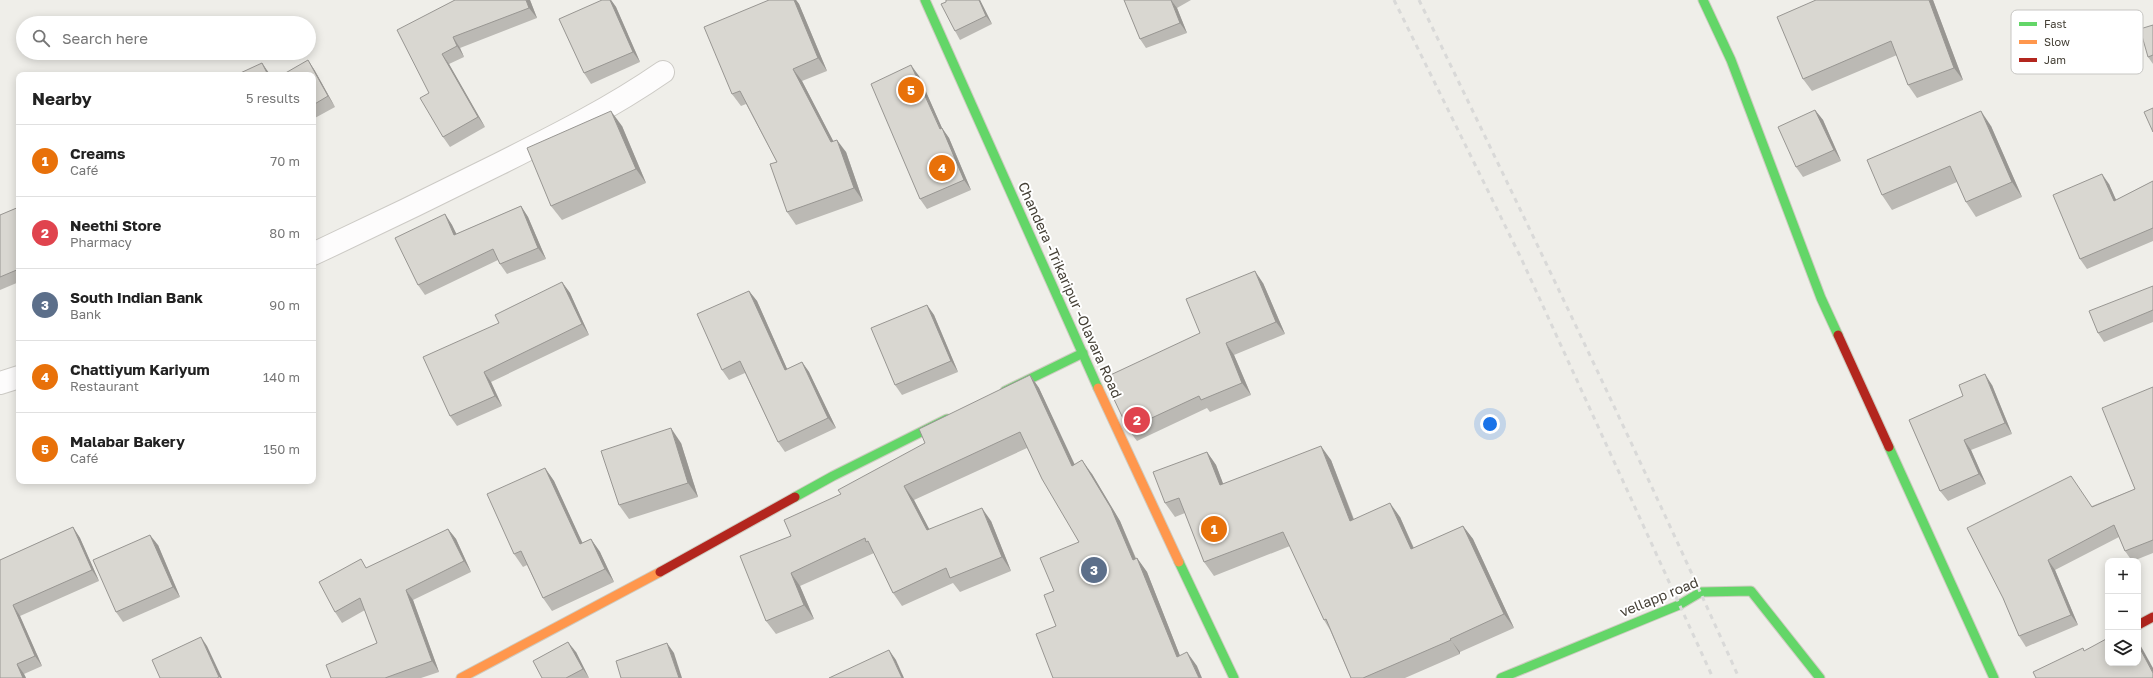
<!DOCTYPE html>
<meta charset="utf-8">
<style>
body{margin:0;font-family:"Golos Text",sans-serif;background:#f6f6f6;color:#222}
.controls{position:absolute;right:12px;bottom:12px;display:grid;overflow:hidden;border-radius:8px;box-shadow:0 2px 10px #0003}
.controls button{width:36px;height:36px;display:grid;place-items:center;padding:0;border:0;border-bottom:1px solid #e0e0e0;background:#fff;color:#222;font:20px sans-serif}
.you{position:absolute;left:1490px;top:424px;width:14px;height:14px;margin:-10px;border:3px solid #fff;border-radius:50%;background:#1a73e8;box-shadow:0 0 0 6px #1a73e833}
.badge{display:grid;place-items:center;width:26px;height:26px;border-radius:50%;background:#0b8043;color:#fff;font-size:13px;font-weight:700}
.pin{position:absolute;translate:-50% -50%;border:2px solid #fff;box-shadow:0 1px 4px #0006}
.list{margin:0;padding:0;list-style:none}
h2{display:flex;justify-content:space-between;align-items:center;height:52px;margin:0;padding:0 16px;font-size:17px}
h2 small{font-size:13px;font-weight:400;color:#767676}
.list li{display:grid;grid-template-columns:26px 1fr auto;gap:12px;align-items:center;box-sizing:border-box;height:72px;padding:0 16px;border-top:1px solid #e0e0e0}
.list b{display:block;font-size:15px;white-space:nowrap}
.list p{margin:0;font-size:13px;white-space:nowrap;color:#767676}
.list em{font-size:13px;font-style:normal;color:#767676}
.icon{flex:none;width:22px;height:22px;fill:none;stroke:currentColor;stroke-width:2;stroke-linecap:round;stroke-linejoin:round}
.map{position:relative;flex:none;width:2153px;height:678px;overflow:hidden}
.search{position:absolute;background:#fff;box-shadow:0 2px 10px #0003;left:16px;top:16px;width:300px;height:44px;display:flex;align-items:center;gap:10px;box-sizing:border-box;padding:0 14px;border-radius:22px;color:#767676;font-size:15px}
.panel{position:absolute;background:#fff;box-shadow:0 2px 10px #0003;left:16px;top:72px;width:300px;height:412px;border-radius:8px}
.map>svg:first-child{display:block}
.lines{fill:none;stroke-linecap:round;stroke-linejoin:round}
.street-casing{stroke:#cccac5;stroke-width:24}
.fast-casing{stroke:#cecbc0;stroke-width:11}
.slow-casing{stroke:#cecbc0;stroke-width:11}
.jam-casing{stroke:#cecbc0;stroke-width:11}
.street{stroke:#fdfcfc;stroke-width:22}
.fast{stroke:#63d668;stroke-width:9}
.slow{stroke:#ff974d;stroke-width:9}
.jam{stroke:#b3261e;stroke-width:9}
.rail{stroke:#d9d9d8;stroke-width:3;stroke-dasharray:5 5;stroke-linecap:butt}
.wall{fill:#bbb9b4}
.shaded-wall{fill:#989692}
.building{fill:#d9d7d1;stroke:#989692}
.labels{text-anchor:middle;stroke-width:4;stroke-linejoin:round;paint-order:stroke}
.street-label{font-size:14px;fill:#454036;stroke:#fff}
.key{fill:#fff;stroke:#c7c6c3;stroke-width:1}
.key-label{font-size:11px;fill:#454036}
</style>
<div class="map">
<svg width="2153" height="678" viewBox="0 0 2153 678">
<rect width="100%" height="100%" fill="#efeee9"/>
<g class="lines">
<defs>
<g id="street">
<path d="M313,254C375,225 437,195 499,164C555,136 611,108 663,72"/>
<path d="M0,383L19,377"/>
</g>
<g id="fast">
<path d="M925,0L1098,388"/>
<path d="M1703,0L1731,60L1821,298L1838,335"/>
<path d="M1005,391L1083,353"/>
<path d="M1889,447L1994,678"/>
<path d="M795,497L833,476L947,419"/>
<path d="M1179,562L1234,678"/>
<path d="M1501,678L1679,605L1701,592L1751,591L1820,678"/>
</g>
<g id="slow">
<path d="M1098,388L1179,562"/>
<path d="M461,678L660,572"/>
</g>
<g id="jam">
<path d="M1838,335L1889,447"/>
<path d="M660,572L795,497"/>
<path d="M2138,625L2153,617"/>
</g>
</defs>
<!-- street casing -->
<use href="#street" class="street-casing"/>
<!-- fast casing -->
<use href="#fast" class="fast-casing"/>
<!-- slow casing -->
<use href="#slow" class="slow-casing"/>
<!-- jam casing -->
<use href="#jam" class="jam-casing"/>
<!-- street -->
<use href="#street" class="street"/>
<!-- fast -->
<use href="#fast" class="fast"/>
<!-- slow -->
<use href="#slow" class="slow"/>
<!-- jam -->
<use href="#jam" class="jam"/>
<!-- rail -->
<g class="rail">
<path d="M1394,0L1521,258L1713,678"/>
<path d="M1419,0C1528,225 1637,450 1739,678"/>
</g>
</g>
<!-- wall -->
<g class="wall">
<path d="M455,0H530L537,18L460,48L464,57L449,64L485,127L450,147L443,137L429,93Z"/>
<path d="M602,0H611L616,7L640,62L591,84L584,73Z"/>
<path d="M769,0H796L799,4L827,71L802,81L833,141L846,152L863,201L796,225L787,212L777,162L746,104L741,106L732,94Z"/>
<path d="M946,0H980L992,24L960,40L955,31Z"/>
<path d="M1124,0H1191L1177,8L1187,33L1146,48L1140,39Z"/>
<path d="M1933,0L1963,80L1917,98L1908,85L1897,55L1812,91L1803,79Z"/>
<path d="M2153,25V64L2148,57Z"/>
<path d="M308,60L315,71L335,107L313,119V75Z"/>
<path d="M919,76L942,128L949,138L971,190L927,209L920,199Z"/>
<path d="M1815,110L1823,120L1841,161L1803,177L1796,167Z"/>
<path d="M622,126L646,183L562,220L551,206Z"/>
<path d="M1991,126L2022,197L1976,217L1966,202L1957,182L1892,210L1882,195Z"/>
<path d="M2153,181V241L2087,269L2080,259L2109,184L2116,200Z"/>
<path d="M521,206L528,217L546,259L507,274L500,264L498,260L425,295L418,285L445,214L452,225L456,234Z"/>
<path d="M19,207V282L0,290V215Z"/>
<path d="M562,282L570,293L589,335L491,382L502,406L457,426L450,416L499,323Z"/>
<path d="M1263,283L1285,334L1234,355L1251,395L1210,412L1207,408L1137,441L1128,429L1200,333Z"/>
<path d="M2153,286V322L2104,342L2098,333Z"/>
<path d="M749,291L757,301L787,369L802,362L809,372L836,428L785,452L778,442L745,373L729,380L722,370Z"/>
<path d="M927,305L934,315L958,372L902,395L895,385Z"/>
<path d="M1030,375L1039,388L1074,465L1092,474L1120,521L1136,558H1137L1147,572L1180,656L1197,666L1056,626L1054,591L1079,542L1027,448L914,500L929,529L991,521L1011,571L960,592L953,583L902,606L893,593L874,553L800,586L814,619L776,634L766,621L791,536L841,494L925,443Z"/>
<path d="M1992,385L2012,434L1971,450L1986,484L1948,501L1940,491L1909,420Z"/>
<path d="M2153,387V553L2133,561H2132L2125,551L2119,537L2055,570L2078,625L2026,647L2019,636L2003,598L2092,506L2135,489Z"/>
<path d="M681,443L698,497L629,519L619,505Z"/>
<path d="M1207,452L1216,465L1223,484L1331,460L1354,519L1400,517L1414,548L1463,526L1473,539L1514,628L1460,652V654L1405,678H1351L1330,630L1324,620L1290,546L1214,576L1204,562L1185,513L1175,517L1165,503Z"/>
<path d="M545,468L554,481L582,543L591,539L600,552L614,582L552,611L543,598L527,565L523,567L514,554Z"/>
<path d="M73,527L80,538L99,581L20,616L42,666L24,674L26,678H0V560Z"/>
<path d="M448,529L456,539L471,572L413,600L439,672L421,678H331L377,643L365,610L342,623L335,612L367,568Z"/>
<path d="M158,545L180,597L123,622L116,612Z"/>
<path d="M576,652L589,678H542Z"/>
</g>
<!-- shaded-wall -->
<g class="shaded-wall">
<path d="M526,0H530L537,18L529,8Z"/>
<path d="M610,0H611L616,7L640,62L633,52Z"/>
<path d="M794,0H796L799,4L827,71L818,58Z"/>
<path d="M979,0H980L992,24L986,16Z"/>
<path d="M1171,0L1177,8L1187,33L1180,23Z"/>
<path d="M1929,0H1933L1963,80L1954,68Z"/>
<path d="M453,37L460,48L464,57L457,46Z"/>
<path d="M442,54L449,64L485,127L478,117Z"/>
<path d="M308,60L315,71L335,107L328,96Z"/>
<path d="M262,63L269,73L270,75H268Z"/>
<path d="M911,65L919,76L942,128L949,138L971,190L964,180Z"/>
<path d="M793,69L802,81L840,154L831,142Z"/>
<path d="M1815,110L1823,120L1841,161L1834,150Z"/>
<path d="M611,111L622,126L646,183L636,169Z"/>
<path d="M1981,111L1991,126L2022,197L2012,182Z"/>
<path d="M837,140L846,152L863,201L854,188Z"/>
<path d="M2102,174L2109,184L2121,211L2114,201Z"/>
<path d="M521,206L528,217L546,259L538,248Z"/>
<path d="M445,214L452,225L462,245L454,235Z"/>
<path d="M1255,271L1263,283L1285,334L1276,322Z"/>
<path d="M562,282L570,293L589,335L582,324Z"/>
<path d="M749,291L757,301L792,380L785,370Z"/>
<path d="M927,305L934,315L958,372L951,361Z"/>
<path d="M1226,343L1234,355L1251,395L1242,383Z"/>
<path d="M802,362L809,372L836,428L828,418Z"/>
<path d="M484,372L491,382L502,406L495,396Z"/>
<path d="M1985,374L1992,385L2012,434L2005,423Z"/>
<path d="M1030,375L1039,388L1082,480L1072,466Z"/>
<path d="M671,428L681,443L698,497L688,483Z"/>
<path d="M1964,440L1971,450L1986,484L1979,474Z"/>
<path d="M1321,446L1331,460L1359,534L1350,521Z"/>
<path d="M1207,452L1216,465L1229,499L1220,485Z"/>
<path d="M1082,460L1092,474L1120,521L1142,574L1133,560Z"/>
<path d="M545,468L554,481L589,557L580,544Z"/>
<path d="M904,486L914,500L937,544L927,530Z"/>
<path d="M1390,503L1400,517L1420,563L1411,549Z"/>
<path d="M982,508L991,521L1011,571L1002,557Z"/>
<path d="M1463,526L1473,539L1514,628L1504,614Z"/>
<path d="M73,527L80,538L99,581L92,570Z"/>
<path d="M448,529L456,539L471,572L464,561Z"/>
<path d="M150,535L158,545L180,597L173,587Z"/>
<path d="M591,539L600,552L614,582L605,569Z"/>
<path d="M1137,558L1147,572L1186,671L1177,657Z"/>
<path d="M2048,560L2055,570L2078,625L2071,615Z"/>
<path d="M791,573L800,586L814,619L804,605Z"/>
<path d="M406,590L413,600L439,672L432,661Z"/>
<path d="M13,605L20,616L42,666L35,656Z"/>
<path d="M201,637L207,646L222,678H220L219,677Z"/>
<path d="M1450,639L1460,652V654L1451,640Z"/>
<path d="M2138,641L2153,668V673L2138,645Z"/>
<path d="M568,642L576,652L589,678L583,669Z"/>
<path d="M667,643L674,653L682,678H679Z"/>
<path d="M889,650L896,660L904,678H902Z"/>
<path d="M1187,652L1197,666L1202,678H1199Z"/>
<path d="M17,664L24,674L26,678H23Z"/>
</g>
<!-- building -->
<g class="building">
<path d="M455,0H526L529,8L453,37L457,46L442,54L478,117L443,137L420,98L429,93L397,30Z"/>
<path d="M602,0H610L633,52L584,73L559,19Z"/>
<path d="M769,0H794L818,58L793,69L831,142L837,140L854,188L787,212L770,164L777,162L740,91L732,94L704,27Z"/>
<path d="M946,0H979L986,16L955,31L941,4L946,2Z"/>
<path d="M1124,0H1171L1180,23L1140,39Z"/>
<path d="M1816,0H1929L1954,68L1908,85L1891,41L1803,79L1777,17Z"/>
<path d="M2153,25V55L2148,57L2140,29Z"/>
<path d="M308,60L328,96L313,105V75H282Z"/>
<path d="M262,63L268,75H236Z"/>
<path d="M911,65L940,129L942,128L964,180L920,199L871,84Z"/>
<path d="M2153,108V132L2144,112Z"/>
<path d="M1815,110L1834,150L1796,167L1778,127Z"/>
<path d="M611,111L636,169L551,206L527,148Z"/>
<path d="M1981,111L2012,182L1966,202L1950,166L1882,195L1867,160Z"/>
<path d="M2102,174L2114,201L2153,181V228L2080,259L2053,195Z"/>
<path d="M521,206L538,248L500,264L493,249L418,285L395,238L445,214L454,235Z"/>
<path d="M19,207V269L0,277V215Z"/>
<path d="M1255,271L1276,322L1226,343L1242,383L1201,400L1199,396L1128,429L1104,378L1200,333L1186,299Z"/>
<path d="M562,282L582,324L484,372L495,396L450,416L423,357L499,323L495,315Z"/>
<path d="M2153,286V310L2098,333L2089,311Z"/>
<path d="M749,291L785,370L802,362L828,418L778,442L740,361L722,370L697,314Z"/>
<path d="M927,305L951,361L895,385L871,328Z"/>
<path d="M1985,374L2005,423L1964,440L1979,474L1940,491L1909,420L1963,396L1959,385Z"/>
<path d="M1030,375L1072,466L1082,460L1111,508L1133,560L1137,558L1177,657L1187,652L1199,678H1053L1036,634L1056,626L1044,595L1054,591L1040,558L1079,542L1042,479L1020,432L904,486L927,530L982,508L1002,557L950,578L946,568L893,593L868,541L866,542L865,538L791,573L804,605L766,621L740,556L791,536L784,520L841,494L838,490L925,443L919,429Z"/>
<path d="M2153,387V540L2125,551L2114,525L2048,560L2071,615L2019,636L2003,598L1967,528L2071,476L2092,507L2135,489L2102,408Z"/>
<path d="M671,428L688,483L619,505L601,451Z"/>
<path d="M1321,446L1350,521L1390,503L1411,549L1463,526L1504,614L1450,639L1451,640L1363,678H1351L1326,619L1324,620L1283,532L1204,562L1179,498L1165,503L1153,472L1207,452L1220,485Z"/>
<path d="M545,468L580,544L591,539L605,569L543,598L521,551L514,554L487,494Z"/>
<path d="M73,527L92,570L13,605L35,656L17,664L23,678H0V560Z"/>
<path d="M448,529L464,561L406,590L432,661L385,678H331L326,665L377,643L360,598L335,612L319,582L361,559L366,568Z"/>
<path d="M150,535L173,587L116,612L93,560Z"/>
<path d="M201,637L219,677L217,678H160L152,660Z"/>
<path d="M2108,638V663H2138V645L2153,673V678H2036L2033,672L2083,648L2084,651Z"/>
<path d="M568,642L583,669L566,678H542L533,661Z"/>
<path d="M667,643L679,678H621L616,661Z"/>
<path d="M889,650L902,678H829Z"/>
</g>
<g class="labels">
<!-- street labels -->
<g class="street-label">
<text transform="translate(1070 290) rotate(66)" y="5">Chandera -Trikaripur -Olavara Road</text>
<text transform="translate(1659 597) rotate(-22)" y="5">vellapp road</text>
</g>
</g>
<!-- legend -->
<rect x="2011" y="10" width="132" height="64" rx="6" class="key"/>
<rect x="2019" y="22" width="18" height="4" fill="#63d668"/>
<rect x="2019" y="40" width="18" height="4" fill="#ff974d"/>
<rect x="2019" y="58" width="18" height="4" fill="#b3261e"/>
<g class="key-label">
<text x="2044" y="28">Fast</text>
<text x="2044" y="46">Slow</text>
<text x="2044" y="64">Jam</text>
</g>
</svg>
<div class="controls">
<button>+</button>
<button>−</button>
<button><svg class="icon" aria-label="layers" viewBox="0 0 24 24"><path d="M12 4l9 5-9 5-9-5zM3 14l9 5 9-5"/></svg></button>
</div>
<div class="you"></div>
<div class="pin badge" style="left:1214px;top:529px;background:#e8710a">1</div>
<div class="pin badge" style="left:1137px;top:420px;background:#e0444e">2</div>
<div class="pin badge" style="left:1094px;top:570px;background:#5c6f8a">3</div>
<div class="pin badge" style="left:942px;top:168px;background:#e8710a">4</div>
<div class="pin badge" style="left:911px;top:90px;background:#e8710a">5</div>
<div class="search"><svg class="icon" aria-label="search" viewBox="0 0 24 24"><circle cx="10" cy="10" r="6"/><path d="M15 15l6 6"/></svg>Search here</div>
<section class="panel">
<h2>Nearby<small>5 results</small></h2>
<ul class="list">
<li><span class="badge" style="background:#e8710a">1</span><div><b>Creams</b><p>Café</p></div><em>70 m</em></li>
<li><span class="badge" style="background:#e0444e">2</span><div><b>Neethi Store</b><p>Pharmacy</p></div><em>80 m</em></li>
<li><span class="badge" style="background:#5c6f8a">3</span><div><b>South Indian Bank</b><p>Bank</p></div><em>90 m</em></li>
<li><span class="badge" style="background:#e8710a">4</span><div><b>Chattiyum Kariyum</b><p>Restaurant</p></div><em>140 m</em></li>
<li><span class="badge" style="background:#e8710a">5</span><div><b>Malabar Bakery</b><p>Café</p></div><em>150 m</em></li>
</ul>
</section>
</div>
